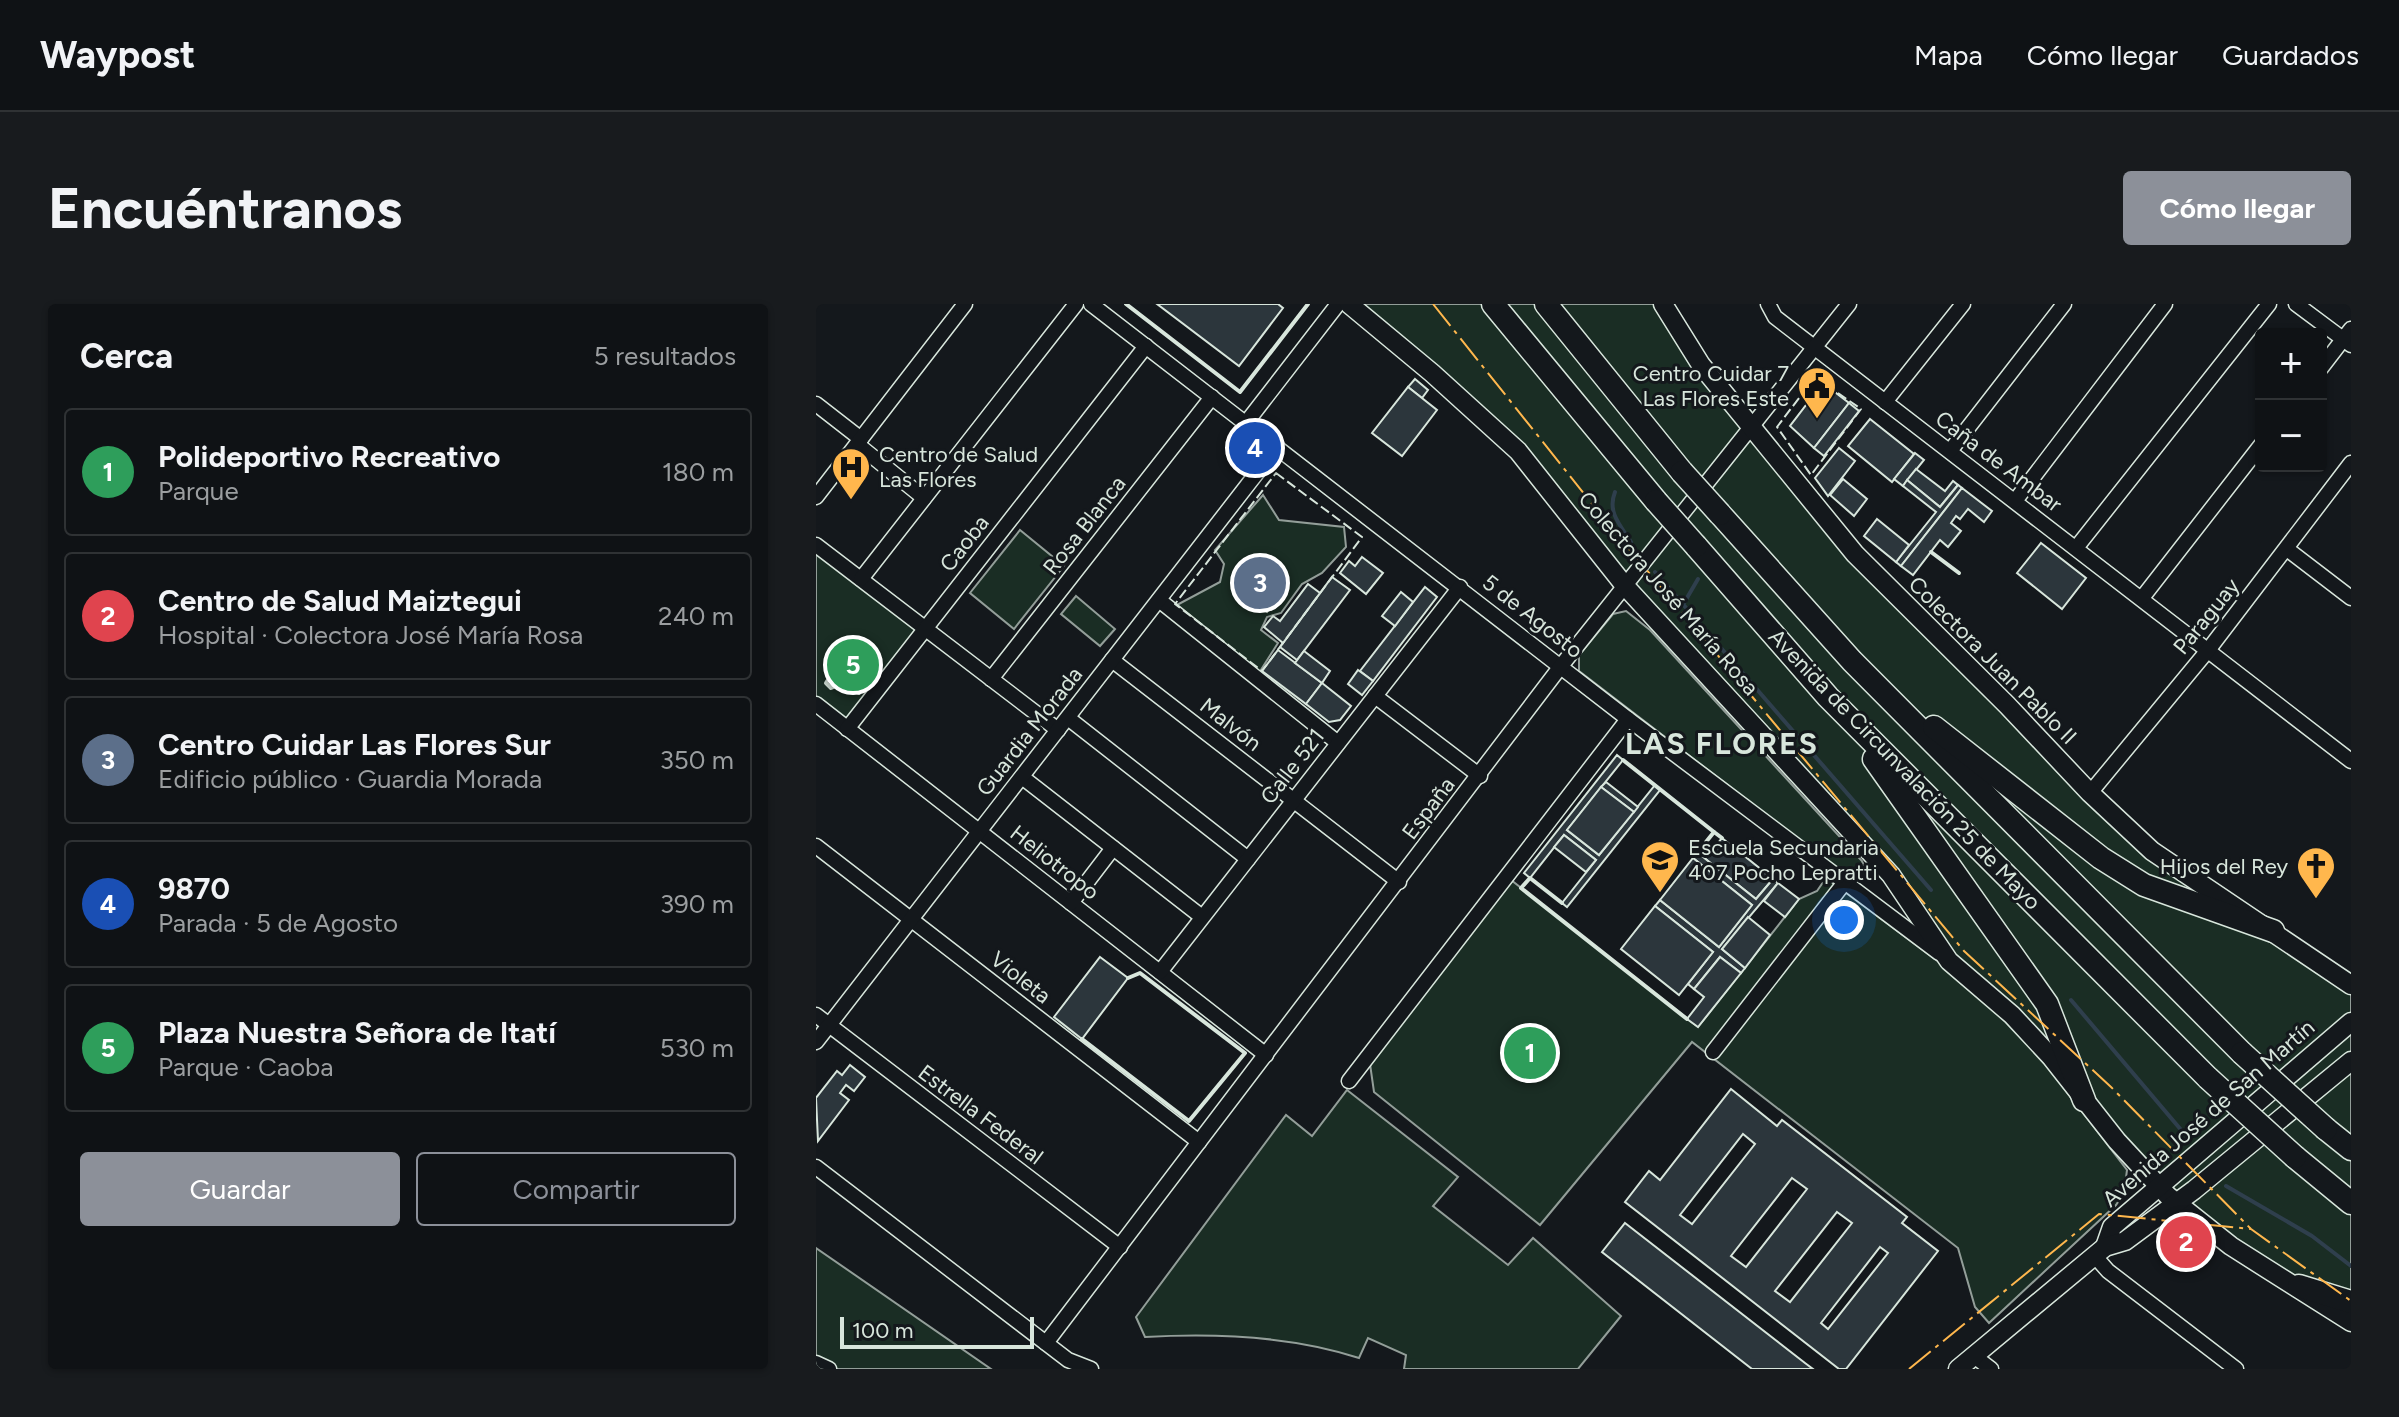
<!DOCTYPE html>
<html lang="es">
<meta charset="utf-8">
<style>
body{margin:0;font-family:Figtree,sans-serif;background:#181b1e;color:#f1f3f6}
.controls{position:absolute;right:24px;top:24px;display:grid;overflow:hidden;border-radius:8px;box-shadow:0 2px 6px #0004}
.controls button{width:72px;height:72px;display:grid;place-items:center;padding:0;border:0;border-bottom:2px solid #2f3234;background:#0f1215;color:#f1f3f6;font:40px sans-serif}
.scale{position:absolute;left:24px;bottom:20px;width:194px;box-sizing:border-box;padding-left:8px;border:4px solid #d8e6dc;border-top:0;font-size:22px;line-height:28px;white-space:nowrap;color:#d8e6dc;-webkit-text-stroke:6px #14181c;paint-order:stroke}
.you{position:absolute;left:1028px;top:616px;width:28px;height:28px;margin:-20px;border:6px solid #fff;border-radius:50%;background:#1a73e8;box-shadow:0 0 0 12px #1a73e833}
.badge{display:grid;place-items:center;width:52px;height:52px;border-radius:50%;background:#8c9099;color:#fff;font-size:26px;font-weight:700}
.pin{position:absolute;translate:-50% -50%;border:4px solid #fff;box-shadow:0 2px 8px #0006}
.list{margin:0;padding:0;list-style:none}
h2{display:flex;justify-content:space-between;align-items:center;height:104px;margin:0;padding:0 32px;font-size:34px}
h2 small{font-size:26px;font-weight:400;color:#9b9ea0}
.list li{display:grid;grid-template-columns:52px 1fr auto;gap:24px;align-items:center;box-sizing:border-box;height:128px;margin:0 16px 16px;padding:0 16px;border:2px solid #2f3234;border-radius:8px}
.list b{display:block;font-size:30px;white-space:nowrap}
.list p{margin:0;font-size:26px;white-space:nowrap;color:#9b9ea0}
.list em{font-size:26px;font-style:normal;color:#9b9ea0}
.actions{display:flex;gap:16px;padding:24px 32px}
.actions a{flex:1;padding:18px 0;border:2px solid #8c9099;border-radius:8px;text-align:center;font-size:28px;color:#8c9099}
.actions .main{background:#8c9099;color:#fff}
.map{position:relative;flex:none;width:1535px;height:1065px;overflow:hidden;border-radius:8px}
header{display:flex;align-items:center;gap:48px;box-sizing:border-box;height:112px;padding:0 40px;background:#0f1215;border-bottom:2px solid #2f3234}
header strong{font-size:38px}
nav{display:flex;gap:44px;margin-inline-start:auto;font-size:28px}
.intro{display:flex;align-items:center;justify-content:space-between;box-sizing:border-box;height:192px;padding:0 48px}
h1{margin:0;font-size:56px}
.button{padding:20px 36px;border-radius:8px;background:#8c9099;color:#fff;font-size:28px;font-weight:700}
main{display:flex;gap:48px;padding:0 48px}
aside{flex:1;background:#0f1215;border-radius:8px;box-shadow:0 2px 6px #0004}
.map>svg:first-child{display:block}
.green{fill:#1a2d24;stroke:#939e99;stroke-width:2}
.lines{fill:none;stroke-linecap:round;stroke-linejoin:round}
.stream{stroke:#2f3f4d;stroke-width:4}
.building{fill:#2c363c;stroke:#d8e6dc;stroke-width:2;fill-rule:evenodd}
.minor-casing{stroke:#d8e6dc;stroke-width:17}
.major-casing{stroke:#d8e6dc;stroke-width:21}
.highway-casing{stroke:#d8e6dc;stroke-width:25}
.minor{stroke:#14181c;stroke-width:14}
.major{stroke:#14181c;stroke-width:18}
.highway{stroke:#14181c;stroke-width:22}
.highway-bridge-casing{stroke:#d8e6dc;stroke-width:25;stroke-linecap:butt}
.highway-bridge{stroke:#14181c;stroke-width:22}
.fence{stroke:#d8e6dc;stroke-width:2;stroke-dasharray:10 4;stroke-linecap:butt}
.wall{stroke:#d8e6dc;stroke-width:4}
.power{stroke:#ffb74d;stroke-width:2;stroke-dasharray:28 6 4 6;stroke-linecap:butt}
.labels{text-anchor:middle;stroke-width:6;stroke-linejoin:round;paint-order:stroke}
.poi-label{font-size:22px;fill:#d8e6dc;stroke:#14181c;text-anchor:end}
.street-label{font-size:22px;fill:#d8e6dc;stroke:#14181c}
.district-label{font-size:30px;font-weight:bold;letter-spacing:2px;fill:#d8e6dc;stroke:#14181c}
</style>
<header>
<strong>Waypost</strong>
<nav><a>Mapa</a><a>Cómo llegar</a><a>Guardados</a></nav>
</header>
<div class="intro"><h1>Encuéntranos</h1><a class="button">Cómo llegar</a></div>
<main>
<aside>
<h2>Cerca<small>5 resultados</small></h2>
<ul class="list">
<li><span class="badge" style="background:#2e9e5b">1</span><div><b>Polideportivo Recreativo</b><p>Parque</p></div><em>180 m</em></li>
<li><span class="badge" style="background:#e0444e">2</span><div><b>Centro de Salud Maiztegui</b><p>Hospital · Colectora José María Rosa</p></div><em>240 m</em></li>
<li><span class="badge" style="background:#5c6f8a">3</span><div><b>Centro Cuidar Las Flores Sur</b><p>Edificio público · Guardia Morada</p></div><em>350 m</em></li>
<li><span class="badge" style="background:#1a4fb4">4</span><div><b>9870</b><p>Parada · 5 de Agosto</p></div><em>390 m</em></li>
<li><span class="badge" style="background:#2e9e5b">5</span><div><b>Plaza Nuestra Señora de Itatí</b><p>Parque · Caoba</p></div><em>530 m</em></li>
</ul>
<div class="actions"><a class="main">Guardar</a><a>Compartir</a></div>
</aside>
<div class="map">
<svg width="1535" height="1065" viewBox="0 0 1535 1065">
<rect width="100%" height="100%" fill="#14181c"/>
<!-- green -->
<g class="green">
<path d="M533,0H847L1039,250L1336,547L1535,681V1018L1361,899L1163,681L1075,571L702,147Z"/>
<path d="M447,191L463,216L528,223L530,243L506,269L486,280L465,309L451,313L445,326L462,339L443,369L359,302L404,278L408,260L399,246Z"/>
<path d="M204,226L248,262L198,325L154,289Z"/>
<path d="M0,248L100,326L30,415L0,392Z"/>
<path d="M260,292L299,325L284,342L245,310Z"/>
<path d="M810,307L834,326L1046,557L1051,569L1048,575L1038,578L763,367V351L797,310Z"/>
<path d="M1010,574L1143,673L1207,731L1311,866L1308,889L1300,901L1173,1019L1159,1003L1142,944L876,738L724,921L558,788L554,760L695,576L882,723L983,595L1001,587Z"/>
<path d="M531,786L642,873L617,902L692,961L717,934L805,1012L762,1065H588L590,1051L552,1034L543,1054C476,1032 399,1029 329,1033L320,1013L470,811L496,832Z"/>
<path d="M0,944L175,1065H0Z"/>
</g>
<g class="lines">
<!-- stream -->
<g class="stream">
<path d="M799,188C791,208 804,221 815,238"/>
<path d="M839,268L1115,586"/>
<path d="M868,299L882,275"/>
<path d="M1255,696L1366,827"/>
<path d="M1410,882L1496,932L1535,962"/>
</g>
</g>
<!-- building -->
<g class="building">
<path d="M341,0H462L467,4L423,62Z"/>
<path d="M599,75L612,86L606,94L592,83Z"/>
<path d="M1007,79L1033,99L998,144L974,122Z"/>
<path d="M592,83L621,106L586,152L556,129Z"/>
<path d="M1033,99L1043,107L1008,152L998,144Z"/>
<path d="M1054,115L1098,150L1076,178L1032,142Z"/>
<path d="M1023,144L1039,157L1012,192L999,174Z"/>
<path d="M1099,149L1108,156L1087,182L1078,175Z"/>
<path d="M1100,165L1129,187L1137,177L1142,181L1124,203L1091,176Z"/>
<path d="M1027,175L1051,195L1038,212L1014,191Z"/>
<path d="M1091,176L1124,203L1142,181L1146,184L1085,262L1080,258L1120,208L1087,182Z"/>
<path d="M1146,184L1176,207L1168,218L1152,205L1144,215L1140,212L1135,219L1145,227L1132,243L1124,236L1097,271L1085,262Z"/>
<path d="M1061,215L1093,241L1080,258L1048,232Z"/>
<path d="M1225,239L1270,274L1246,305L1201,269Z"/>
<path d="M546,253L567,269L550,290L524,269L533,257L539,262Z"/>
<path d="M454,272L464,292L451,308L420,287L431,274L434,277Z"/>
<path d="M516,273L534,286L481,356L464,343Z"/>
<path d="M492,280L504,289L467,339L448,323L457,312L464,317Z"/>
<path d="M609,283L621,293L557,377L544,367Z"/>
<path d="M585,288L597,298L579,322L566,312Z"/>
<path d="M462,346L506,379L490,400L446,367Z"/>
<path d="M488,347L514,367L506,379L479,359Z"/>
<path d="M542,366L557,377L546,391L532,380Z"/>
<path d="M506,379L535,402L524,416L513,418L490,400Z"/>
<path d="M801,451L807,456L751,526L783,551L839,481L844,486L751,603L746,599L780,556L748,531L714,574L708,569Z"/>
<path d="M790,478L822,503L818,508L785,483Z"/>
<path d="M785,483L818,508L783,551L751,526Z"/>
<path d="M748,531L780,556L770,568L738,543Z"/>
<path d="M906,534L957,575L940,595L882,549L890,538L898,544Z"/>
<path d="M882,549L940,595L957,575L962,579L906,645L929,664L925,669L904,653L878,685L872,680L897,648L839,602L844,596L903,643L936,601L877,554Z"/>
<path d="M877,554L936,601L903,643L844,596Z"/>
<path d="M962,579L983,595L969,613L948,597Z"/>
<path d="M839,602L897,648L863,691L805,645Z"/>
<path d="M932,613L954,631L929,664L906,645Z"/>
<path d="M284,653L312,674L266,735L238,713Z"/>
<path d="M904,653L925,669L882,723L871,715L888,693L878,685Z"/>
<path d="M34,761L49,773L38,787L30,781L24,789L33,796L2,837L0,794L21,767L26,771Z"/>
<path d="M915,785L961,822L966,816L1091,913L1086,919L1122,947L1030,1065H1023L809,898L833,867L844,876ZM927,830L939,840L876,920L864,911ZM976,874L991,885L930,963L915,952ZM1021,908L1036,919L974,998L959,987ZM1064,943L1072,949L1012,1025L1005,1019Z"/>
<path d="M809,919L989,1059L997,1065H936L786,948Z"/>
</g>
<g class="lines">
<defs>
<g id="minor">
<path d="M275,0L812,415L1123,649"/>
<path d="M952,0L959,13L1535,457"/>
<path d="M1480,0L1535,41"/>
<path d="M1505,64L1535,25"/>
<path d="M1069,98L1147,0"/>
<path d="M0,100L45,135"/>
<path d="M430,119L522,0"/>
<path d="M41,140L108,194"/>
<path d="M1134,147L1248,0"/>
<path d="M0,193L149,0"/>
<path d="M1199,197L1349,0"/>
<path d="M0,241L242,426"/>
<path d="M1260,244L1453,0"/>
<path d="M1471,245L1535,294"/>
<path d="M45,275L260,0"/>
<path d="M1326,294L1445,141"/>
<path d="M343,296L522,439"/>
<path d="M296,356L583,578"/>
<path d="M175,375L396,93"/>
<path d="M559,392L664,472"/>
<path d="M0,400L450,751"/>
<path d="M252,414L432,555"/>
<path d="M31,425L330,42"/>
<path d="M206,473L386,613"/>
<path d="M1274,489L1393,345L1535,159"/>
<path d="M0,542L383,838"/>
<path d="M255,599L297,544"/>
<path d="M344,668L644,283"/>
<path d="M0,711L304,943"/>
<path d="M0,738L461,143"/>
<path d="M897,748L1029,578"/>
<path d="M533,777L812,415"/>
<path d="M0,863L252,1056L275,1065"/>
<path d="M1278,951L1292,967L1420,1065"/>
<path d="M230,1039L745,362L1033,0"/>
<path d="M1158,1052L1175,1065"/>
<path d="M0,1059L13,1065"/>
</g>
<g id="major">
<path d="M533,0L616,69L702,147L809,282L1075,571L1133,657L1196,711L1235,753L1301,837L1352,892L1415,942L1535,1018"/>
<path d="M847,0L885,61L1039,250L1191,401L1274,489L1336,547L1535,681"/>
<path d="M1289,943L1296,923L1535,718"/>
<path d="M1142,1065L1289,943L1309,937L1378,886L1535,757"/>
</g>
<g id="highway">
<path d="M677,0L840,197"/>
<path d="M730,0L866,168"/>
<path d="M904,210L1036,357L1426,749"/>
<path d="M880,242L1012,393L1392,774"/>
<path d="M1118,423L1285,554L1328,581L1457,627"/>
<path d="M1058,455L1231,700L1268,796"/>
<path d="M1510,825L1535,845"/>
<path d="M1479,853L1535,899"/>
<path d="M1483,982L1535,998"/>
</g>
</defs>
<!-- minor casing -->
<use href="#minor" class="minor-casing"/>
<!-- major casing -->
<use href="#major" class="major-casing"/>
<!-- highway casing -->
<use href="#highway" class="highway-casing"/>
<!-- minor -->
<use href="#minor" class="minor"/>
<!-- major -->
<use href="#major" class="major"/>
<!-- highway -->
<use href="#highway" class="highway"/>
<defs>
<g id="highway-bridge">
<path d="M866,168L904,210"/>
<path d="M840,197L880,242"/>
<path d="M1426,749L1510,825"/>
<path d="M1392,774L1479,853"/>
</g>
</defs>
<!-- highway-bridge casing -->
<use href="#highway-bridge" class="highway-bridge-casing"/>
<!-- highway-bridge -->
<use href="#highway-bridge" class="highway-bridge"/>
<!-- fence -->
<g class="fence">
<path d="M999,73L1045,105L995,171L961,123Z"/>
<path d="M460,169L546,233L446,367L359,300Z"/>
</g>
<!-- wall -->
<g class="wall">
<path d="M310,0L424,88L492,0"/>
<path d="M1115,248L1143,269"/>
<path d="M11,357L19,365L10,379L15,384L23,381"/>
<path d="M43,389L36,384V377L42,372L52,377"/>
<path d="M807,456L898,528"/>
<path d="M890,538L898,528L906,534"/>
<path d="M746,599L714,574L705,584L871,715"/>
<path d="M266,735L373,817L429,749L324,669L312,674"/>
</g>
<!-- power -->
<g class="power">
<path d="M617,0L789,216L1148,647L1295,783L1435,925L1535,997"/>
<path d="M1093,1065L1283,910L1435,925"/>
</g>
</g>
<!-- icons -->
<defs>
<symbol id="civic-pin" viewBox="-11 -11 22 30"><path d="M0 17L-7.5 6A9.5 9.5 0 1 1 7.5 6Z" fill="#ffb74d" stroke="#14181c"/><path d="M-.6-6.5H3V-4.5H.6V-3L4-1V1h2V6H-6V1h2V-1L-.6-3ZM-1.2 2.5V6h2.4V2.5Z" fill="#111"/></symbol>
<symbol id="hospital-pin" viewBox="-11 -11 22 30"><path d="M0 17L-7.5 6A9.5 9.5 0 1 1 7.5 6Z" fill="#ffb74d" stroke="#14181c"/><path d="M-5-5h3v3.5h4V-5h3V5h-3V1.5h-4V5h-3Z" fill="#111"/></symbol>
<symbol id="school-pin" viewBox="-11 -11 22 30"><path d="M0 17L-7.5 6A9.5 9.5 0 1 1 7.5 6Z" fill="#ffb74d" stroke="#14181c"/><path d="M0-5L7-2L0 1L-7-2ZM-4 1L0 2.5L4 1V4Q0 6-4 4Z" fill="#111"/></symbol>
<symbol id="church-pin" viewBox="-11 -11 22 30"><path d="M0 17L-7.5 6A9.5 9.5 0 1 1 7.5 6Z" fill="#ffb74d" stroke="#14181c"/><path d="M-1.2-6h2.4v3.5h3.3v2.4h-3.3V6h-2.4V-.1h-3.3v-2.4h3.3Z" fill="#111"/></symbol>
</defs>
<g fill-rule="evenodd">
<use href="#civic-pin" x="979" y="60" width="44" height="60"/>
<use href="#hospital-pin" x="13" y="141" width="44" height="60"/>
<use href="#school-pin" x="822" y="534" width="44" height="60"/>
<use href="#church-pin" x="1478" y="540" width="44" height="60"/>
</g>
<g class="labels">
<!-- poi labels -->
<g class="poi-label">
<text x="973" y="77">Centro Cuidar 7<tspan x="973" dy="25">Las Flores Este</tspan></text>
<text x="63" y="158" text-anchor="start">Centro de Salud<tspan x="63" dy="25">Las Flores</tspan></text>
<text x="872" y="551" text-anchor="start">Escuela Secundaria<tspan x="872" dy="25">407 Pocho Lepratti</tspan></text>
<text x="1472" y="570">Hijos del Rey</text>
</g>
<!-- street labels -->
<g class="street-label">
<text transform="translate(1183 157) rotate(37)" y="8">Caña de Ambar</text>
<text transform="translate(268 221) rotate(-52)" y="8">Rosa Blanca</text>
<text transform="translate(148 239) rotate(-52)" y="8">Caoba</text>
<text transform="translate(853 289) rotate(49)" y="8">Colectora José María Rosa</text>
<text transform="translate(717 312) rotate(38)" y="8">5 de Agosto</text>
<text transform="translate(1390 312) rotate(-51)" y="8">Paraguay</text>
<text transform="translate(1177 356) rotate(45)" y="8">Colectora Juan Pablo II</text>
<text transform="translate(415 420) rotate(38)" y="8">Malvón</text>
<text transform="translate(213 427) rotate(-52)" y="8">Guardia Morada</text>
<text transform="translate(476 462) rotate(-52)" y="8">Calle 521</text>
<text transform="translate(1089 465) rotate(46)" y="8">Avenida de Circunvalación 25 de Mayo</text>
<text transform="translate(612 504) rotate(-53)" y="8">España</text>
<text transform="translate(239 558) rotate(38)" y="8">Heliotropo</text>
<text transform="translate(205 673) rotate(38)" y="8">Violeta</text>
<text transform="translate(1392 809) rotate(-41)" y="8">Avenida José de San Martín</text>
<text transform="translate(165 810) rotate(37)" y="8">Estrella Federal</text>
</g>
<!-- district labels -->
<g class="district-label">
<text x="906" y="450">LAS FLORES</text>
</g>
</g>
</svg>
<div class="controls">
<button>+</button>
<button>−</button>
</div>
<div class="scale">100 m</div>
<div class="you"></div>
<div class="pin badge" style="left:714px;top:749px;background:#2e9e5b">1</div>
<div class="pin badge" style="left:1370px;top:938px;background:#e0444e">2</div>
<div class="pin badge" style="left:444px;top:279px;background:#5c6f8a">3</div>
<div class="pin badge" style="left:439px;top:144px;background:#1a4fb4">4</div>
<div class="pin badge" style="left:37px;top:361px;background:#2e9e5b">5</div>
</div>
</main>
